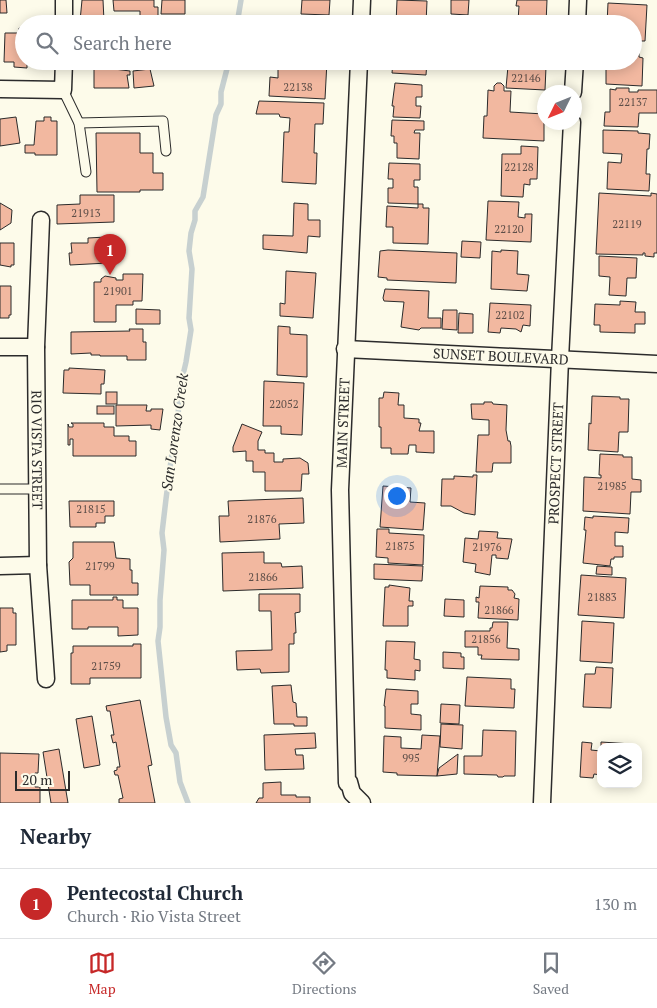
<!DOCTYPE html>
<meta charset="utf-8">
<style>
body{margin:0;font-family:"PT Serif",serif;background:#f6f6f7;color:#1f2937}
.controls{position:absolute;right:15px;bottom:15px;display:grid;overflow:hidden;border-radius:10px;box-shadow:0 2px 12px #0003}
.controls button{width:45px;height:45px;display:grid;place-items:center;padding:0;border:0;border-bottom:1px solid #e0e1e3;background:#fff;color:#1f2937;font:25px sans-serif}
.compass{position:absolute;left:537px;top:85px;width:45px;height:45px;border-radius:50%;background:#fff;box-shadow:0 2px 12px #0003;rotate:227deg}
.scale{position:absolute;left:15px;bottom:12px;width:55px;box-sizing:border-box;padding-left:5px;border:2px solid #2b2b2b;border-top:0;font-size:14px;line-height:18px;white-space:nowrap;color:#2b2b2b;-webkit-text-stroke:4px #fdfbea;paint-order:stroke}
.you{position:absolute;left:396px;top:495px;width:18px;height:18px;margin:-12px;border:4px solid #fff;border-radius:50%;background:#1a73e8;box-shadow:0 0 0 8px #1a73e833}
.badge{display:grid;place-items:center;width:32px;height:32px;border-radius:50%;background:#c62828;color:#fff;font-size:16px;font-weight:700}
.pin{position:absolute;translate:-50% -41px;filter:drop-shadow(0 1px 2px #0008)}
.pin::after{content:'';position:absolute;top:26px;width:18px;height:15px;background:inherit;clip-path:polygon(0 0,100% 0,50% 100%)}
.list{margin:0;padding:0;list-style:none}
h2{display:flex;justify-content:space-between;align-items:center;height:65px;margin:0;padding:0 20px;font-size:21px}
h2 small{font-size:16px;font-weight:400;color:#747a83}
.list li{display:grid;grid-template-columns:32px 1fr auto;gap:15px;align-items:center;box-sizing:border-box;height:70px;padding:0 20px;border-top:1px solid #e0e1e3}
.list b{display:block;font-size:19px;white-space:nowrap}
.list p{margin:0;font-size:16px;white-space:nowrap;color:#747a83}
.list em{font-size:16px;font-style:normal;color:#747a83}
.icon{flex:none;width:28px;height:28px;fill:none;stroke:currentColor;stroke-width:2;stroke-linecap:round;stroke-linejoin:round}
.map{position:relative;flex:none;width:657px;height:803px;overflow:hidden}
.search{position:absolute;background:#fff;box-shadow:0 2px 12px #0003;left:15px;right:15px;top:15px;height:55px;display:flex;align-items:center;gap:12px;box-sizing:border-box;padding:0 18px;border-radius:28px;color:#747a83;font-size:19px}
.sheet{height:135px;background:#fff}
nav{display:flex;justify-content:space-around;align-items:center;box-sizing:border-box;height:70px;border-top:1px solid #e0e1e3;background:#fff;font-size:14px;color:#747a83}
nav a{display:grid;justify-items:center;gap:2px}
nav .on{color:#c62828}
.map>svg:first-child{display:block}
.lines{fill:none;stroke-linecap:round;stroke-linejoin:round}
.stream{stroke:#c7d0d0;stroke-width:5.5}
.building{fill:#f2b8a0;stroke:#2b2b2b}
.lane-casing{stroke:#2b2b2b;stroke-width:11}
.street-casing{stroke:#2b2b2b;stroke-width:19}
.lane{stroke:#fdfbea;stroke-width:9}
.street{stroke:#fdfbea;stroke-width:16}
.labels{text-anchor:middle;stroke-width:4;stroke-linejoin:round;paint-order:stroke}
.number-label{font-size:11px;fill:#5d4e48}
.street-label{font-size:14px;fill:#2b2b2b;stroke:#fdfbea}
.water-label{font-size:15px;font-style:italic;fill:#2b2b2b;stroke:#fdfbea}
</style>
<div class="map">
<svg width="657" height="803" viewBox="0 0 657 803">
<rect width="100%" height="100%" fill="#fdfbea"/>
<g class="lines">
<!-- stream -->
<g class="stream">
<path d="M237,24L241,0"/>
<path d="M188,803L180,782L176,753L171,745L166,717L158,641L160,627V600L164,550L162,533L166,499L175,430L178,421L179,392L186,362L191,330L189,318L192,269L189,251L191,233L195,220V211L203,197L216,115L221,104V92L229,61"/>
</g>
</g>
<!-- building -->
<g class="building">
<path d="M0,0H6L7,13H0Z"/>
<path d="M82,0H103L104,21H80Z"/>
<path d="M113,0H154V7H158V19L156,22L153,21V19H140V11H114Z"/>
<path d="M162,0H185V14H161Z"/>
<path d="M302,0H330L329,15L301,14Z"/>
<path d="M397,0L427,1L426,24H396Z"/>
<path d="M451,0H469L468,15L451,14Z"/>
<path d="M517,0H547L546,24H529V22L518,21L519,6H516Z"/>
<path d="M608,3L647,5L645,41H636V43H633V24H607Z"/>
<path d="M298,16L321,17L320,24H285V18L298,19Z"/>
<path d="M432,16L450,17V23L454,24H432Z"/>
<path d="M19,28L24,29V61H27V68L14,67V62H4L5,33H19Z"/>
<path d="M633,52L639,53V57L643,58L642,86L606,84V62L633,61Z"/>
<path d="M278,61H327L325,99L269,96L270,77L278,78Z"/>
<path d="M393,61H427L426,75L392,73Z"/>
<path d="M526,61H542L541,67H546L545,90L506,88L508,66L518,67V63H526Z"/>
<path d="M94,67H114V69L130,71V75H127L129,88H94Z"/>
<path d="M150,69L154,86L134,88L133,71Z"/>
<path d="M395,83L422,85V97H416V106H421L420,118L393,117L394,106H392Z"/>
<path d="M497,83H501L504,86V91H511L510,112L544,114V141L483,138L484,116H487L488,90L494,91V86Z"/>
<path d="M616,88H629V92H638V90H657V113H639L638,127L604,126L605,112H610V89L616,90Z"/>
<path d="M259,101L324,103L323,124H315L314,153H317L316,184L282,182L284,132H289L290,118L280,117L279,114H256Z"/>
<path d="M16,117L20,143L0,146V119Z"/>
<path d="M44,117H51V121H57V155H35V153H25V145H34L36,121H44Z"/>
<path d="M392,120L424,121V130H415L414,133H420L419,159L397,158V143H394V136H391Z"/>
<path d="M603,130L638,131V133L650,134L649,149H647L646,174H650L649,191L607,189L608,162L621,163L622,154L603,153Z"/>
<path d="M96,133H140V153H153V173H163V190H140V192H97Z"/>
<path d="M521,146L538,147L537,179H530V185L524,184L523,197L501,196L502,154H521Z"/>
<path d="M389,163L420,164V180H414V187H418V204L388,203V188H393V179H388Z"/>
<path d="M599,193L651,196V193L657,194V253H654V257L645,256V253H643V255L596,254Z"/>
<path d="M80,195H114V222L57,224V205L80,204Z"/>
<path d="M488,201L519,202L518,217L525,218V214H532L531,242L486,240Z"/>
<path d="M0,203L12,210L11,223L0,230Z"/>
<path d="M294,203L308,204V220H320V237L308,236L307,253L263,249V235L293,236Z"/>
<path d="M418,204H423V208H429L428,244L393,243V227H386L387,206L418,208Z"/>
<path d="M106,237L108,263L70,265L69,253H72L71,243H88V238Z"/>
<path d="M462,241L481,242L480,258L461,257Z"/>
<path d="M0,243H14V265H11V267L0,265Z"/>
<path d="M388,250L457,253L456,283L387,280V278L378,277L380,251Z"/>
<path d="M501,250L518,251L517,274L529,275L527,291L491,289L492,251L501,252Z"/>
<path d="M599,256L637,258L636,278H627L626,296L609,295L610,277L599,276Z"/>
<path d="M286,271L316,273L313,318L280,316V303L285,304Z"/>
<path d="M123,274H143L142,301H133V305H116V322H94V282H101V279L105,276L116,278V280H123Z"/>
<path d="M0,286H11V315H9V318H0Z"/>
<path d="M385,289L429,291L428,318H441V328H421L419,330L401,327L404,302L384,301L383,298Z"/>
<path d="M620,301L636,302L635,312H645V324H635V333L600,332V325H594L595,304L620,305Z"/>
<path d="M490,303L531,305L530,326L523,325L521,332L516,329L501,328L500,333L488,332Z"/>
<path d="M136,309L160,310V324H136Z"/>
<path d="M443,310H457V330L442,329Z"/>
<path d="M459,313L473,314V333H458Z"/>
<path d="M278,326L290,327V334L307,335V377L277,375Z"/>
<path d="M129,329H143V342H146V360H127V356H100V355H91V353L71,354V332L130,331Z"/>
<path d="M69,368L105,370L104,384H101V394L63,393L64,370H69Z"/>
<path d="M264,381L304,383L302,435L281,434V426H263Z"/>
<rect x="106" y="392" width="11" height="12"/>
<path d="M384,392L399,393L398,405H404V418L419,419V423H421L419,431H434V453L416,452V445H409L408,454H391V448H381V427H379V398H383Z"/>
<path d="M592,396L620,397V399H629L628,432H619L618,452L588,450L589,423L591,424Z"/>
<path d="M484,402H492L493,404L507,405L506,430L508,441H510L511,446V463H493L492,472H476L478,435H489V420L472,419L471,404H484Z"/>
<path d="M116,405H147L146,411H151V409H163L160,430L151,429V425L116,426Z"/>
<rect x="97" y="406" width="17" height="8"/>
<path d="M71,423H104V427H114V436H129V441H136V456H73V439H70V445H68V424L69,427H73V424Z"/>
<path d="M242,424L262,432L258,441V450H265V453H274V462H283V459L300,458L308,463L309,474H302L301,491H265V472H253V461H246V451L233,452V447Z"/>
<path d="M600,454L623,455V457H632V479L641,480V492H631L630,514L583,511L584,477L601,478V475H599Z"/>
<path d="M473,475H477L475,515L464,513L451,506H441L442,479H454V476L473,477Z"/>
<path d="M383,486L411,488L410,502L425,503L423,530L380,527Z"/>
<path d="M303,498L304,523L279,524L280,539L220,542L219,516H229L228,501Z"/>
<path d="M69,501H114V516H105V523H96V527H70Z"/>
<path d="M593,516L629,518L628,533L615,532V546H623V557H614V559H611L610,566L583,563L586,530H584L585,517L593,518Z"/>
<path d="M377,529H389V533L424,535L423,565L388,563V558L376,557Z"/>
<path d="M479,531L498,532L497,538L512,539L508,559L496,558V555H492L490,575L475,572L476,564L463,562L465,538L478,539Z"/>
<path d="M73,542H114L116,558L130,559V570H132V583H138V595H90V585H70L69,562L73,558Z"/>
<path d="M264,552V563H281L282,567L302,566L303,588L223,591L222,553Z"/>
<path d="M374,564L423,566L422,581L374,579Z"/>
<path d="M597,566L612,567V575L596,574Z"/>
<path d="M581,575L626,578L624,618L578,615Z"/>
<path d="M389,585L410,588L409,601H413V606H408V626H383L385,587H389Z"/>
<path d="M480,586L508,587V590H512L515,594L514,598L519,599L518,620L478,618L479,602H476V597L479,598Z"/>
<path d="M259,594H300V612L295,613L296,633H294V644H289V672L261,673L260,669L237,670L236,651L272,650L271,611H259Z"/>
<path d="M113,597H117V600H123V608H138V635L118,636V627H88V629H72V600H113Z"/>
<path d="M445,599L464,600V617L444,616Z"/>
<path d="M0,608H13V613H16V645H7V651L0,652Z"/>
<path d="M582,621L614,623L612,663L580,661Z"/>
<path d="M493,622H508L507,648L519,649V660L481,659L482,655H478V647H465V631H490V628H492Z"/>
<path d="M386,641L415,642L414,659L420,660V671L415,670V680L387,678V670H385Z"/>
<path d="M133,644H141V678H90V684H71V653H73V646H133Z"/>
<path d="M443,652L461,653V657H464V669L443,668Z"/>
<path d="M596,667L613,668L611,708L583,707L585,674H595Z"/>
<path d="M467,677L511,679V689H515L514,708L465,706Z"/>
<path d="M291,685L293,702L296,703L297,717H307V726H294V724H274L272,686Z"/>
<path d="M386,689L418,691V704H411V714L421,715V730L385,728V706H384Z"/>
<path d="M140,700L152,765L148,766L155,803H119V799L123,798L118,775H115L114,771L117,770V767H120L116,742L113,743L111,735H114L110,711H107L106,706Z"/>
<path d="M441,704L460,705L459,724L440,723Z"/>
<path d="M92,716L100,765L84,768L76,719Z"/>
<path d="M441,724L463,725L462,749L440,747Z"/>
<path d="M483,730L516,731L515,776H504L503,777H498L497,775L464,774V756H482Z"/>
<path d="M315,733L316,748L295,749L296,755H303L304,769L265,770L264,735Z"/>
<path d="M422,735L440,736L437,776L397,775V773L383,772L384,736L401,737V748L421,749Z"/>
<path d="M582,742L592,743L591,750L601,751V749V775L594,774L593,778L580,777Z"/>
<path d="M601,742L632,744V747H601Z"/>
<path d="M59,749L68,803H51L43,752Z"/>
<path d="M0,753L39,754L38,773H35V787H40V803H0Z"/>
<path d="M458,754L457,774L437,776L439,768Z"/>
<path d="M281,782V795H296V797H310V803H256L259,798H263V783Z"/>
</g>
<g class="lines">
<defs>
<g id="lane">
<path d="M63,90L79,123L86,172"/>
<path d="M79,123L163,121L166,151"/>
<path d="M0,489H38"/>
</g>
<g id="street">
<path d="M64,0V24"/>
<path d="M361,24L362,0"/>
<path d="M577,24L578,0"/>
<path d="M359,61L340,490L347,783L349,782L352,793L362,803"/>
<path d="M0,89L63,90L64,61"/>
<path d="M573,92L575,61"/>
<path id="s1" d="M41,220L36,347L38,565L46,679"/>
<path d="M0,347H36"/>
<path id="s2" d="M345,349L657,364"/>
<path d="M0,566L38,565"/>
<path id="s3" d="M542,803L560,359L572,122"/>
</g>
</defs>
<!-- lane casing -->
<use href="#lane" class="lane-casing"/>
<!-- street casing -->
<use href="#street" class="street-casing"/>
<!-- lane -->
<use href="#lane" class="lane"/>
<!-- street -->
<use href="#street" class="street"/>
</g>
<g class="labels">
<!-- number labels -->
<g class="number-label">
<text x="526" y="82">22146</text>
<text x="298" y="91">22138</text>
<text x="633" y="106">22137</text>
<text x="519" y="171">22128</text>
<text x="86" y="217">21913</text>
<text x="627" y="228">22119</text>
<text x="509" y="233">22120</text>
<text x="118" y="295">21901</text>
<text x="510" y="319">22102</text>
<text x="284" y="408">22052</text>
<text x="612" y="490">21985</text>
<text x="91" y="513">21815</text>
<text x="262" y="523">21876</text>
<text x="400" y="550">21875</text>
<text x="487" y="551">21976</text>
<text x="100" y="570">21799</text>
<text x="263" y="581">21866</text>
<text x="602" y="601">21883</text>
<text x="499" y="614">21866</text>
<text x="486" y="643">21856</text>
<text x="106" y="670">21759</text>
<text x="411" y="762">995</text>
</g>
<!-- street labels -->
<g class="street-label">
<text dy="5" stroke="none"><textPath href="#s2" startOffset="156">SUNSET BOULEVARD</textPath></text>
<text transform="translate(343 423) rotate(-88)" y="5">MAIN STREET</text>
<text dy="5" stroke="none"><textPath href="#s1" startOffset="230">RIO VISTA STREET</textPath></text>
<text dy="5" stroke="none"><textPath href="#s3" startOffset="340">PROSPECT STREET</textPath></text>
</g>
<!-- water labels -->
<g class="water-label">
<text transform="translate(175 432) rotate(-82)" y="5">San Lorenzo Creek</text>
</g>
</g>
</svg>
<div class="controls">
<button><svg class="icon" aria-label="layers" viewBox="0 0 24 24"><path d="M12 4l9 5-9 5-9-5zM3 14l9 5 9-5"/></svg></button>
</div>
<svg class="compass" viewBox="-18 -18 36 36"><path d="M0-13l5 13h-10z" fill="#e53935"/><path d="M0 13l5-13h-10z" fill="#747a83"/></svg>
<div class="scale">20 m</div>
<div class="you"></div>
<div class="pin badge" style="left:110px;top:275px">1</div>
<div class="search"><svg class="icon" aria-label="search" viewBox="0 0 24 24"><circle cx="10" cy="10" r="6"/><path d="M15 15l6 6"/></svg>Search here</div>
</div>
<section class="sheet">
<h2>Nearby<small></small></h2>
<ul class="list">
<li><span class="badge">1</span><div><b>Pentecostal Church</b><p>Church · Rio Vista Street</p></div><em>130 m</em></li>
</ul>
</section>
<nav>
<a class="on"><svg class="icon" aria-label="map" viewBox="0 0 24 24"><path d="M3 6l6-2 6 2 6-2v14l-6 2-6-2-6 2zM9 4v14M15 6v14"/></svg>Map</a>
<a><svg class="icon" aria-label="directions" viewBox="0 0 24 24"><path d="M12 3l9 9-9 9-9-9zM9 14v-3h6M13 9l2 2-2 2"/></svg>Directions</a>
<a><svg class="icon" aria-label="saved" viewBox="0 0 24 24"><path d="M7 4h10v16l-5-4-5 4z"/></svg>Saved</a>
</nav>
